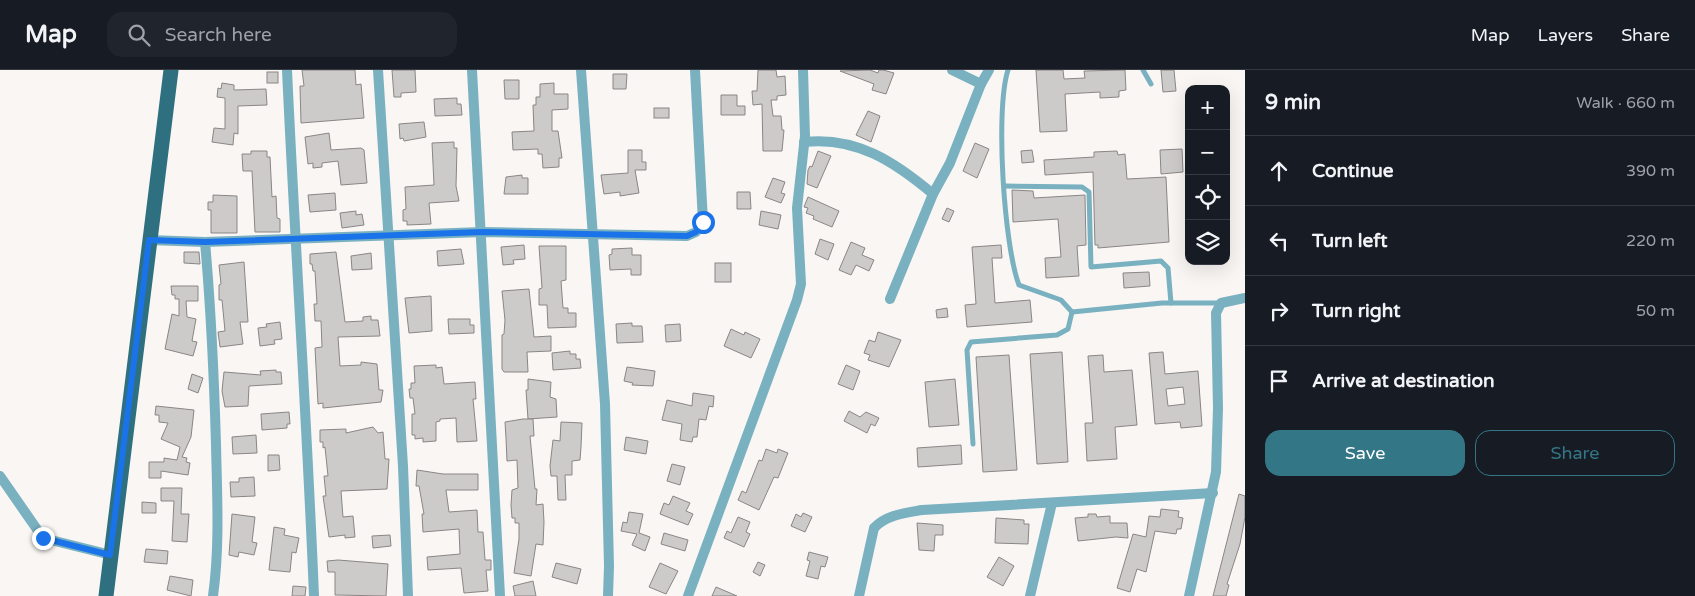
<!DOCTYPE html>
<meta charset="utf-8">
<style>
body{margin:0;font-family:"Varela Round",sans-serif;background:#20242c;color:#f1f3f6}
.controls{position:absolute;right:15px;top:15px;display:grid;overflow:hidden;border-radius:10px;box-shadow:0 5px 20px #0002}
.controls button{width:45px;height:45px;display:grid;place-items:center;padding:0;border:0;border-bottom:1px solid #363941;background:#171b24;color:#f1f3f6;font:25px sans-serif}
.stop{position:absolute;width:15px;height:15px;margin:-11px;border:4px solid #1a73e8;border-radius:50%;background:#fff}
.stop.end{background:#1a73e8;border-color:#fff;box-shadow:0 1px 5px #0008}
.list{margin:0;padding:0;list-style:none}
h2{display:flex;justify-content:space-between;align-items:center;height:65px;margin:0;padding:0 20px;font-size:21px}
h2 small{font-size:16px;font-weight:400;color:#9ea1a6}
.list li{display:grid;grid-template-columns:32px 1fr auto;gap:15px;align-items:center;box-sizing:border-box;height:70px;padding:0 20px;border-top:1px solid #363941}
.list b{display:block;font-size:19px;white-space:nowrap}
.list em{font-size:16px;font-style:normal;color:#9ea1a6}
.actions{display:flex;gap:10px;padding:15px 20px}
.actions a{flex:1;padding:11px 0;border:1px solid #337786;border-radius:15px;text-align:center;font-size:18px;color:#337786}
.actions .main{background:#337786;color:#fff}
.icon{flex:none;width:28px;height:28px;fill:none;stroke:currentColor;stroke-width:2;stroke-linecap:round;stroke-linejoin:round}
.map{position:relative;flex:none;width:1245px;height:526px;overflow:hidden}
header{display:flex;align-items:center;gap:30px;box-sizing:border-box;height:70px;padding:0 25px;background:#171b24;border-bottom:1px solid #363941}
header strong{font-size:24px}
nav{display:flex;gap:28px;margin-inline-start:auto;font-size:18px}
.search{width:350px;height:45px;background:#20242c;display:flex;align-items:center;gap:12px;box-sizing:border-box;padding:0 18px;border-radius:15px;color:#9ea1a6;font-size:19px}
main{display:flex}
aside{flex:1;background:#171b24}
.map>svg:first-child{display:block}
.building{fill:#cdcbc9;stroke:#898685;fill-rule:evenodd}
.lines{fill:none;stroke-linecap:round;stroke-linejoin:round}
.lane{stroke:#79b1c0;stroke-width:5}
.street{stroke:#79b1c0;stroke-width:10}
.primary{stroke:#2e707f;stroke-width:15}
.route{stroke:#1a73e8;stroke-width:6}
</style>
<header>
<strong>Map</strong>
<div class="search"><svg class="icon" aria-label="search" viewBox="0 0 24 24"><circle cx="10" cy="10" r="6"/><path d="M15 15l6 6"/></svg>Search here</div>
<nav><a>Map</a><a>Layers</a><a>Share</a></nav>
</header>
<main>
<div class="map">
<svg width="1245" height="526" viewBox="0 0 1245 526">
<rect width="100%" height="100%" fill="#f9f6f4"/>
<!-- building -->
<g class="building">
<path d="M302,0H355L356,15L361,14L364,48L301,53L300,16H304Z"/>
<path d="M392,0H415L416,22L401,23V27H394Z"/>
<path d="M758,0H776L777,7L785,6L786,25L777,26V30H771L773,46H781L782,60H784L782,81H763L762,34L753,35L752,21H757Z"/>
<path d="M870,0L878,3L879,0H883L894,3L886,24L872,20L874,14L840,1Z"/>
<path d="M1036,0H1063L1064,9L1085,8L1084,1L1125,0L1126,20L1119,21V27L1100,28V22L1065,24L1067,61L1040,62Z"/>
<path d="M1161,0H1174L1176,21L1163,22Z"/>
<rect x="267" y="2" width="11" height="11"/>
<path d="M613,4H627L626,19H613Z"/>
<path d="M504,10H519V29H505Z"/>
<path d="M222,13L234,15V20L266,19L267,35L238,36V64L234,63L233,75L212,72L214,58L225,59V28L217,27L218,18L221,19Z"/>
<path d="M554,13V24H568V39L552,40V61H558L562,88H559V97L543,98L542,84H538V79L513,80L512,62L534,61L533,35H536V27H540V14Z"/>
<path d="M721,25H737V36H745V45H721Z"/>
<path d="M457,28V34H461L462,45L435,46L434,29Z"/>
<rect x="654" y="38" width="15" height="10"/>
<path d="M868,41L880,46L871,72L856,65Z"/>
<path d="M424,52L426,67L404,71L403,68L400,69L399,54Z"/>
<path d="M329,63L331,80L361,78L364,80L367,113L341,115L338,91L322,93V97L313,98V93L308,94L305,67Z"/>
<path d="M454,72V78H457L456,116L459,131L429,133L431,154L407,155V151H403V140L406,139L405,117L434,115L432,73Z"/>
<path d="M975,73L989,79L977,108L963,101Z"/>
<path d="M1182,79L1183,102L1161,104L1160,80Z"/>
<path d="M628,80H642V92H646V100H635L639,123L620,126V122L604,124L601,105L628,103Z"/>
<path d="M1032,80L1034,92L1022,93L1021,81Z"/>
<path d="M251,81H267V87H270L272,127L276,126L277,148L280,149V162H255L252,101H243L242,84H251Z"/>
<path d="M818,81L831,86L817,118L807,114L808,100L810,96L812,97Z"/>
<path d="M1117,81L1118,85L1125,84L1127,109L1166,107L1169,172L1098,178V175H1095L1093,102L1045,105L1044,90L1094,87V82Z"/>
<path d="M522,105V108H528V124H504L506,107Z"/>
<path d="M773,108L785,112L781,123L785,124L781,133L765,127Z"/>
<path d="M1012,120L1033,121L1034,128L1085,125L1086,175L1077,176L1079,206L1046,208L1045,188L1061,187L1058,149L1013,152Z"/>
<path d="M737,122H750L751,139H737Z"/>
<path d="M335,123L336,140L310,142L308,125Z"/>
<path d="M213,125L237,126V163H211V140H208V132H213Z"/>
<path d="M808,127L839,141L832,157L813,149L814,146L806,143L808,138L804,137Z"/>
<path d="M947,138L954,141L949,152L942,149Z"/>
<path d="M356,141V145L362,144L364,155L342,158L340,143Z"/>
<path d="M761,141L781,145L778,159L759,155Z"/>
<path d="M820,169L834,174L828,190L815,184Z"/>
<path d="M851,172L865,178L862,185L874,190L869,201L856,195L851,205L839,200Z"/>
<path d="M524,175L525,189L513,190L514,194L503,195L501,177Z"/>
<path d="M1001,175L1002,188H992L995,233L1030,230L1032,252L967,257L965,235L976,234L972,177Z"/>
<path d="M539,176H566V210L561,211L563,238H568V243H576V257L548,258L547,235H539V219L542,218Z"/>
<path d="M632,178V185H641V205H631V199L610,200L609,185L612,184V179Z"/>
<path d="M461,179L464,194L438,196L437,181Z"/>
<path d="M184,182H199L200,194L184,193Z"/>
<path d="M336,182L345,252L363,251V247L371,246V250H378L380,266L338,267L340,296L361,295V292L377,294L379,320H383L381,332L323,338V333L318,334L315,278L322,277L321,251H315L314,234H317L315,201H313L312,194H310V184Z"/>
<path d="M371,183L372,199L352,200L351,186Z"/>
<path d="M244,192L248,252H240L243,274L220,277L218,262L225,261L222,230H219V215L221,214L219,195Z"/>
<rect x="715" y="193" width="16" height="19"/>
<path d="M1149,202L1150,216L1124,218L1123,203Z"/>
<path d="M171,216H198V231H186L187,247L196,249L192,271L197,272L193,286L165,279L172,244L179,246V229H175V225H172Z"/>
<path d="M529,219L534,267L551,266V281L527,282L528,302H504L502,299V265L504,264L505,250L502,221Z"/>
<path d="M431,226L432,261L409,263L405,228Z"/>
<path d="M947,238L948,247L937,248L936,240Z"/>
<path d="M448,249H470V255H474V263L449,264Z"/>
<path d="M280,252L282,269L274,270L275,274L260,276L258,258L267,257L266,254Z"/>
<path d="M632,253V256H642L643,272L617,273L616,254Z"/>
<path d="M680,254L681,271L666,272L665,255Z"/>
<path d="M731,259L744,265L745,262L760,269L751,288L724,276Z"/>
<path d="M878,262L901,270L889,297L868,290L870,285L864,283L869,270L875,272Z"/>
<path d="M570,281V284H576V289H580L581,298L553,300L552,283Z"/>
<path d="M1062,282L1068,392L1037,394L1030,284Z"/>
<path d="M1163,282L1165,304L1198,301L1202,356L1181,358L1180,352L1155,354L1149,283ZM1183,317L1185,334L1168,336L1166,319Z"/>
<path d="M1009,285L1017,400L983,402L976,287Z"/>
<path d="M1103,285L1104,302L1132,300L1137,355L1115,357L1117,389L1087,391L1085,353H1093L1088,286Z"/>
<path d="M436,295V298L442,297L444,314L475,312L476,329H473L477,371L457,372L456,348L440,349V351L436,352V371L423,372V368L415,369V365H412V344H415L413,328H410L409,319H411V313H415L414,296Z"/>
<path d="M846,295L860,301L853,320L838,314Z"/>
<path d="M627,297L655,301L653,316L632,315L633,313L624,311Z"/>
<path d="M276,300V302H281L282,314L249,316L248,336L225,337L222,321L224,302L261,305L260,301Z"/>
<path d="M192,304L203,308L198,323L188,319Z"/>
<path d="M528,309L551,312L550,327L556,329L557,347L528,349L526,320H528Z"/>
<path d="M955,309L959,355L929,357L925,312Z"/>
<path d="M693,323L714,326L713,337L709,336L706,350L699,349L697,367H693L692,372L680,370L682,354L662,350L667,330L692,336Z"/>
<path d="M156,336L194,340L191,367L182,387L187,388L186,392L190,393L188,405L161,401V408H149V392H164V388L177,390L180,377L161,369L168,353L159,352V345H155Z"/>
<path d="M849,341L860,347L866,342L879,348L875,356L871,354L867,363L844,351Z"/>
<path d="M289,342L290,354H287V358L262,360L261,344Z"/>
<path d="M523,349H533L534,366H530L535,419H537L536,435L543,434L544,452L543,475L536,474L531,506L514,503L519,469V453H515V448H512L511,435L512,420L518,418L517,390L507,391L506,368L505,352Z"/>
<path d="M561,352L582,353L581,377L580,390L572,391V405H565L566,430H558L557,406H551L550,396L553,370L560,371Z"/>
<path d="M373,357L378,363L383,362L385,389H389L387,419L341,421L343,447L353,446L355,467L345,468V465L329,467L323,426H326L324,406H328L325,377L323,378V372H320V360L346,359V363Z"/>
<path d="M256,365L257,383L233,384L232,367Z"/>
<path d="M626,367L648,371L646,384L624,380Z"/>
<path d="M961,375L962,394L918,397L917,378Z"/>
<path d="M766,379L777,383L778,379L788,383L778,408L774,407L759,440L738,430L742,421L746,423L759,390L762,391Z"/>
<path d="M268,385H279L280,400L268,401Z"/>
<path d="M672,394L685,397L680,415L667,411Z"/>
<path d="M417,400L443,404H478V420H446L449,442L477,440L478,462H483L485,490H491V500H486L488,521L464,523L461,498L428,500L427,487L460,484L459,459L423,462L422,444H424L419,416H416Z"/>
<path d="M254,407L255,426L231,427L230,412H239V408Z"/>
<path d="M161,418H182L181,444H189L187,472L172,471L174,431H161Z"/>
<path d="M1239,424L1245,426V447L1240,474L1227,514L1229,515L1226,526H1213Z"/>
<path d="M673,426L690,433L686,441L693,444L688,455L660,444L664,433L669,435Z"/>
<path d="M142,432L156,433V443H142Z"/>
<path d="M1161,439L1179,441L1178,447L1183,448L1181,459H1177L1176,464L1155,461L1146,502L1137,499L1130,522L1117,518L1133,464L1146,467L1149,446L1160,447Z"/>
<path d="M629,442L643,444L639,463L650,467L645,481L632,475L637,464L621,461L623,452L627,453Z"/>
<path d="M803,443L812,447L805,462L791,456L796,444L801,447Z"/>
<path d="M232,444L255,447L252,472L257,473L254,485L239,482L238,487L229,485Z"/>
<path d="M1088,444H1096L1097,447L1110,446V453H1127L1128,468L1116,467L1078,471L1075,448L1088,447Z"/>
<path d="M738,447L750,452L746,462L750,464L744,477L724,468L727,461L731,463Z"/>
<path d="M996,448L1024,450V454H1029L1028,474L995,473Z"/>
<path d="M917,453L943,455V465H935L934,481L919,480Z"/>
<path d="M274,457L285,459L284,465L299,468L296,483L292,482L290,502L269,500Z"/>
<path d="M664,463L688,470L685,481L661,474Z"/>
<path d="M390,465L391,476L373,478L372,466Z"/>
<path d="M146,479L168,481L167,494L144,492Z"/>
<path d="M809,482L828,487L825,497L821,496L818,509L806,506L810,491L807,490Z"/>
<path d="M999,487L1014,496L1003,516L987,507Z"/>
<path d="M338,490L388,494L386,526L335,525V502H328L327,491Z"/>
<path d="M758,492L765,495L760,506L753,502Z"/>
<path d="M556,493L581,499L577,514L552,507Z"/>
<path d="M660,493L678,501L666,524L649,517Z"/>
<path d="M170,506L193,510L191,526L167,520Z"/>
<path d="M533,511L536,526H515L513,516Z"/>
<path d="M293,516L306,517L305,526H292Z"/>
<path d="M716,517L737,526H712Z"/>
</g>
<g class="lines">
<!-- lane -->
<g class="lane">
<path d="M1008,0C995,40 1004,176 1019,215L1061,230L1072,242L1162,233H1221"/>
<path d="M1143,0L1151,14"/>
<path d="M1005,116L1082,117L1089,122L1091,197L1161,191L1168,198L1171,233"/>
<path d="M973,374L967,280L971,272L1057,265L1068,259L1072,242"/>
</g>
<!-- street -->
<g class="street">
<path d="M287,0C295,175 307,351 314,526"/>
<path d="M378,0L403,396L408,526"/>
<path d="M472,0L500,526"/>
<path d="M581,0L605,334L609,496L608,526"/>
<path d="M952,0L981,14L989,0"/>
<path d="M804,72C856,66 895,92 933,124"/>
<path d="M149,170L205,172L482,162L687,166L696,162L703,152L695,0"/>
<path d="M205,172C211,239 214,306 216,374C217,424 220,476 213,526"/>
<path d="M890,229L933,124L950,93L981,14"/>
<path d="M0,406L43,468L111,485"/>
<path d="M688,526L797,230L801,214L797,138L805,66L803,0"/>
<path d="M859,526L874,458C886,445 905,443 922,440L1213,423"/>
<path d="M1030,526L1052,433"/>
<path d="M1189,526L1216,402L1218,338L1216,243L1221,233L1245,228"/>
</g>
<!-- primary -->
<path class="primary" d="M106,526L171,0"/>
</g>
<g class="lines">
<!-- route -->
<path class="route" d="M43,468L110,485L149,170L205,172L482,162L687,166L696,162L703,152"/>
</g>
</svg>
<div class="controls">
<button>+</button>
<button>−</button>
<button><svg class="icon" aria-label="locate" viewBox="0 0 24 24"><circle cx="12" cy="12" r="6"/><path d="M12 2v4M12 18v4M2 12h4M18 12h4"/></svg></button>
<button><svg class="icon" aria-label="layers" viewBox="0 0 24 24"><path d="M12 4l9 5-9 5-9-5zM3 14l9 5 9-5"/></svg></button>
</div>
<div class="stop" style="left:703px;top:152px"></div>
<div class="stop end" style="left:43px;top:468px"></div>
</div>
<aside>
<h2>9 min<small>Walk · 660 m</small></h2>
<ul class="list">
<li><svg class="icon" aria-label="ahead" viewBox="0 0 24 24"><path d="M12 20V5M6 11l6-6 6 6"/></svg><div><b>Continue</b></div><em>390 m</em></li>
<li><svg class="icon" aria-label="left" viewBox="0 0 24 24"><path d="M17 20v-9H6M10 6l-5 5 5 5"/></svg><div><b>Turn left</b></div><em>220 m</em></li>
<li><svg class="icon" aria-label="right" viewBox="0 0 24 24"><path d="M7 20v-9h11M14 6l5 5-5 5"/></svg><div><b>Turn right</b></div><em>50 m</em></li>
<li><svg class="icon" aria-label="arrive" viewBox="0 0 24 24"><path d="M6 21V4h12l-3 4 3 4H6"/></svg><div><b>Arrive at destination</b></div></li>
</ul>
<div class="actions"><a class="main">Save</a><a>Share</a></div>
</aside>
</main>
